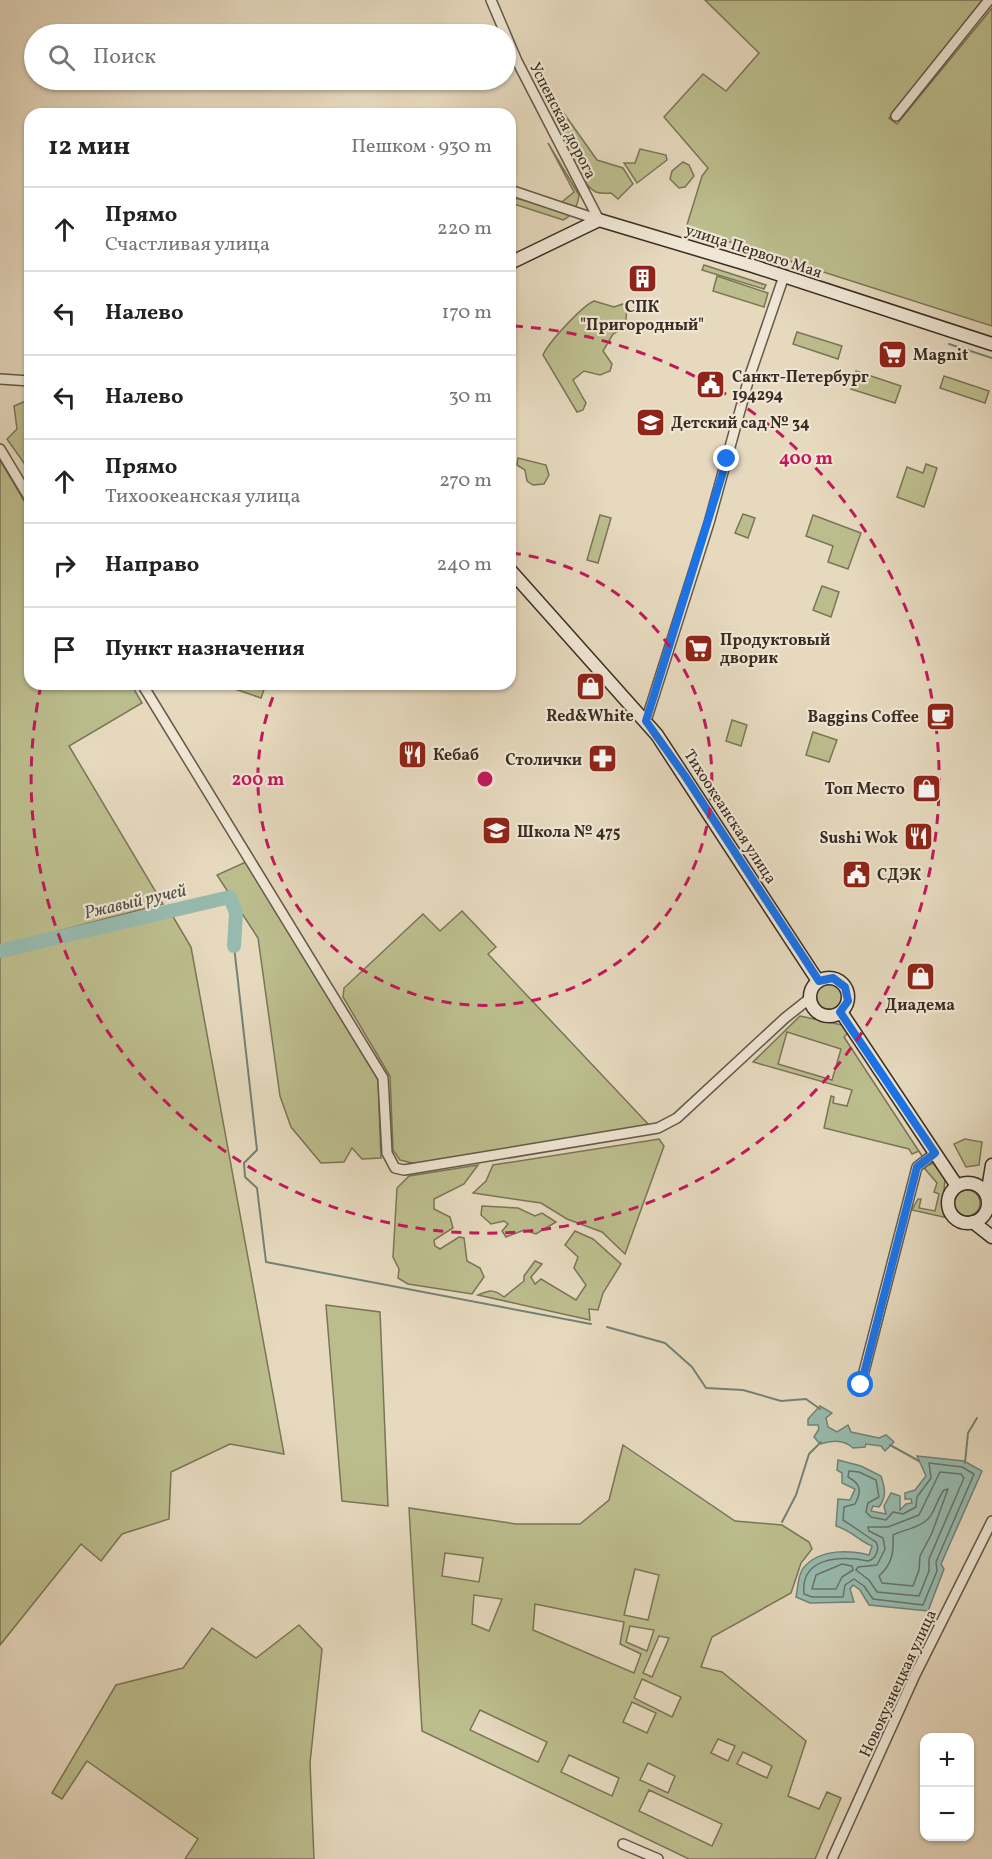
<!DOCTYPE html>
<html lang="ru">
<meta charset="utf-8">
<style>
body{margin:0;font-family:Vollkorn,serif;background:#f2f2f2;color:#222}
.controls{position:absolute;right:18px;bottom:18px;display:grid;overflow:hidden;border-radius:12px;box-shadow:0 2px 4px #0004}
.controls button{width:54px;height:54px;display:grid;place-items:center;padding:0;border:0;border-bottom:2px solid #e0e0e0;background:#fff;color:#222;font:30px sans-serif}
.stop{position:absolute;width:18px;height:18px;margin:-14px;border:4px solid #1a73e8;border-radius:50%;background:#fff}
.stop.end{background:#1a73e8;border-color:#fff;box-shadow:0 2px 6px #0008}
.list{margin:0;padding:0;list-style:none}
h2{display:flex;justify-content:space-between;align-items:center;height:78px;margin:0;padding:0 24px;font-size:26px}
h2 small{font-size:20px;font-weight:400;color:#767676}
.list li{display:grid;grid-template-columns:39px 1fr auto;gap:18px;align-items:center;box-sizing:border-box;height:84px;padding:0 24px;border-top:2px solid #e0e0e0}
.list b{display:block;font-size:22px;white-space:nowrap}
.list p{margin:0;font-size:20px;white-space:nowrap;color:#767676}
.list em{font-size:20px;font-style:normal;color:#767676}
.icon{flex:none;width:33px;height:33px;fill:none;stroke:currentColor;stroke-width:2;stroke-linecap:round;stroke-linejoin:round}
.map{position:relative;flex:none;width:992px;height:1859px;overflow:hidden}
.search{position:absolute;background:#fff;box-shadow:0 2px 4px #0004;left:24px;top:24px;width:492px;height:66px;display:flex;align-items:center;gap:15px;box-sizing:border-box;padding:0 21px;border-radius:33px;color:#767676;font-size:22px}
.panel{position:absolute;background:#fff;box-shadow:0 2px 4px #0004;left:24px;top:108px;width:492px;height:582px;border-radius:18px}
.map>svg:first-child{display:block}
.green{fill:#bcbd8d;stroke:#7b7557;stroke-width:1.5;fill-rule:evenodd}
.water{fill:#97baae;stroke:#728276;stroke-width:1.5}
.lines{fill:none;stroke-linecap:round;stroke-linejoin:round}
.shore{stroke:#687468;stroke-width:1.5}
.stream{stroke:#728276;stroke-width:2}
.river{stroke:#97baae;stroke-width:14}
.street-casing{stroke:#655848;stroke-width:12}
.secondary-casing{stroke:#3a2d21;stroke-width:15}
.street{stroke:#efe6d5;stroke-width:9}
.secondary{stroke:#efe6d5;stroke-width:12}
.route{stroke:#1a73e8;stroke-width:8}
.ring{fill:none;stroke:#c2185b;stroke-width:3;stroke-dasharray:10 8}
.labels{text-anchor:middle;stroke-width:4.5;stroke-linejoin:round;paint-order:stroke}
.street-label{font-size:16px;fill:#3a2d21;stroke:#efe6d5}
.poi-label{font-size:16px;font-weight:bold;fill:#3a2d21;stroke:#efe6d5;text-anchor:start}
.water-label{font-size:18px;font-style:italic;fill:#515044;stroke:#efe6d5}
.centre{fill:#c2185b;stroke:#efe6d5;stroke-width:3}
.ring-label{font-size:18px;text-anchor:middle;font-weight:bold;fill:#c2185b;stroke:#efe6d5;stroke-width:4.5;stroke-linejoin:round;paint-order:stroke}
</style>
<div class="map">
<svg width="992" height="1859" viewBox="0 0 992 1859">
<rect width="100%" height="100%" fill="#e6d9be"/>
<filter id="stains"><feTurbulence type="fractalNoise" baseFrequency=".00333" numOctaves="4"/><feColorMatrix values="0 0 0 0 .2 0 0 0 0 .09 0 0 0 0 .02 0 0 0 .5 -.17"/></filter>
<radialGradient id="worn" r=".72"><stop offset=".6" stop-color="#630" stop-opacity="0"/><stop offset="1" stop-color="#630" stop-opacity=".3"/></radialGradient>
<!-- green -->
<g class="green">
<path d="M705,0H985L889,118L897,124L992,8V326L686,228L702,176L708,168L664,117L703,74L726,91L759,53Z"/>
<path d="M563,112L597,160L623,168L633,184L618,199L611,193C605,193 601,194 596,192C578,183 560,137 551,118Z"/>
<path d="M548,143L579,195C578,206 572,216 563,220L514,204L516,198L553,209L574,192Z"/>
<path d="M640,149L666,155L667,160L637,183L624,163H635Z"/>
<path d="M683,162L689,165L694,176L685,187L679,188L670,179L672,171Z"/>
<path d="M704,265L766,285L764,289L702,270Z"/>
<path d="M717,276L768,293L764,307L713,291Z"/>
<path d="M594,301L614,307L623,304L627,309L625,327L613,334L603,351L612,364L610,371L600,375L584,371L573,380L586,403L583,410L577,412L543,355C548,343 582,306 594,301Z"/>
<path d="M797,332L842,346L838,359L793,344Z"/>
<path d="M856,371L901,386L895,403L851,389Z"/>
<path d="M944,376L989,391L985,403L940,388Z"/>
<path d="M26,401L30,407V468L26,466L7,439L17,429L14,406Z"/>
<path d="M518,458L546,465L549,475L544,484L533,485L527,481L525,470L517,465Z"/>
<path d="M0,460L30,511V684H131L142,703L69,746L163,904L0,946Z"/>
<path d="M926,464L937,468L924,507L897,497L907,467L923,473Z"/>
<path d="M743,514L755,518L748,538L735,533Z"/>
<path d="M600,515L611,518L598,563L587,560Z"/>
<path d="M813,515L861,533L848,569L828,562L833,546L806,536Z"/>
<path d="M822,586L839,592L831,617L813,610Z"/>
<path d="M227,684H266L261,698L226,686Z"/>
<path d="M732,720L747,725L741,746L726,741Z"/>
<path d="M813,732L837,740L829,762L806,755Z"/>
<path d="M246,862L371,1066L378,1080L381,1158L362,1159L352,1148L344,1162L321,1163L291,1127L280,1096L258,938L217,875Z"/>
<path d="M462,911L496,947L488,954L649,1125L416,1164L400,1160L393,1150L390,1076L343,997L344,988L423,914L440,931Z"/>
<path d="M172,915L191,947L284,1454L230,1444L171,1472L169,1519L122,1534L101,1561L81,1544L0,1645V957Z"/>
<circle cx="829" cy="996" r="13"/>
<path d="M800,1016L842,1025L848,1033L844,1037L924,1159L919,1151L912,1154L909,1149L824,1128L831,1096L834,1097L833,1103L847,1106L852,1090L753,1062ZM787,1032L841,1049L832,1080L778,1064Z"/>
<path d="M659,1139L664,1146L625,1254L602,1232L567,1219L541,1203L473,1193L486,1181L493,1165Z"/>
<path d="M965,1139L982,1142L979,1165L966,1167L954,1144Z"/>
<path d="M927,1163L929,1165L933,1163L945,1178L943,1204L948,1218L912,1210L918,1199H921L919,1208L935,1211L939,1194L934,1192L937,1183L925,1169Z"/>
<path d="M478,1165L464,1184L434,1199V1209L450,1217L453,1228L434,1240L435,1246L440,1249L459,1237L464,1238L467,1261L480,1268L484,1277L472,1294L408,1284L398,1278L399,1269L393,1257L397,1188L409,1176Z"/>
<circle cx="967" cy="1203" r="13"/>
<path d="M482,1206L518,1208L535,1216L542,1213L556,1222L536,1234L524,1230L506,1237L502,1231L508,1224L504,1221L491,1224L481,1215Z"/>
<path d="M575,1231L593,1239L621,1264L603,1293L598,1310L589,1309L590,1320L478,1295C490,1290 494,1289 504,1297L524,1281V1276L535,1261L542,1264L531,1277L535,1284L541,1279L576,1300L586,1285L574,1268L578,1257L565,1245Z"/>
<path d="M326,1305L380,1312L388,1506L342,1501Z"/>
<path d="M623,1445L735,1521L782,1525L809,1542L812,1549L801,1563L791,1593L712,1637L701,1667L722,1672L806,1741L788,1796L819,1809L827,1792L841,1798L815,1859H689L422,1731L409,1508L516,1524H580L609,1500ZM445,1553L483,1558L479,1582L442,1576ZM635,1569L659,1575L648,1620L624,1615ZM474,1595L502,1599L489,1631L472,1624ZM535,1604L624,1622L620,1644L641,1654L634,1673L533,1630ZM630,1626L654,1630L647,1651L626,1642ZM659,1636L669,1638L652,1677L643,1673ZM642,1679L681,1697L672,1717L634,1698ZM632,1702L656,1713L647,1733L623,1722ZM480,1710L547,1742L538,1762L470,1730ZM718,1739L735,1746L728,1761L711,1753ZM743,1752L772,1766L767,1778L737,1764ZM569,1755L619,1778L612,1796L561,1772ZM648,1763L675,1776L668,1793L640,1780ZM649,1790L722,1824L712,1846L639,1811Z"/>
<path d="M299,1625L322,1649L310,1763L314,1859H185L198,1839L87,1761L62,1799L52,1793L116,1685L183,1668L212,1628L256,1658Z"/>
</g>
<!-- water -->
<g class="water">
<path d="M820,1406L832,1413L826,1418L828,1427L837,1432L848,1425L851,1432L879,1438L886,1435L894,1442L885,1451L881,1446L866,1444L865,1447L853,1448C844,1439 832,1440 820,1444L814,1437L819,1429L818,1425H808V1419Z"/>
<path d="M917,1456L964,1461L982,1471L941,1564L944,1569L928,1611L869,1605L860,1590L853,1585L850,1589L854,1602L810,1603L796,1597C798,1587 798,1572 806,1565C822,1549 849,1550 869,1555L872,1546C858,1541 853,1531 836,1526L838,1499L850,1500L855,1489L842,1483V1473L837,1470L838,1460L861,1466L881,1476C885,1488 887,1496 879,1507L873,1506L871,1511L886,1514L884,1506L891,1493L900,1496V1510L906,1504L912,1503L911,1499H905V1493L915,1490L926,1476Z"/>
</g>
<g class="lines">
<!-- shore -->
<g class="shore">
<path d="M929,1463L962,1467L974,1474L936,1562L937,1571L923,1605L873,1599L864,1586L854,1579L845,1585L843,1597H812L804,1594C800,1556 842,1556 868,1561C876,1559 880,1549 876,1542C865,1535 854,1527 843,1520L844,1507L855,1504C862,1491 861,1484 848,1477L849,1471L859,1472L876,1480L879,1497L868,1503L866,1512L871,1517L886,1520L893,1512L903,1514L916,1507L917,1497L931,1478Z"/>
<path d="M940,1472L961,1474L964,1478L929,1559V1571L919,1596L877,1592L869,1580L856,1570L858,1567L877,1565L885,1549L883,1538L869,1531L868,1527H888L919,1515Z"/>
<path d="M948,1489L932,1533L920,1556L919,1570L913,1586L882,1583L879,1576C892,1564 894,1553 893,1535C904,1529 918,1529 928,1519C935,1512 937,1499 944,1490Z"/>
<path d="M842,1564L852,1566L853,1570L842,1577L836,1589H812L816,1575Z"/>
</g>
<!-- stream -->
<g class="stream">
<path d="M949,344L992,358"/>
<path d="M234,946L257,1150L244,1163L245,1177L257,1188L266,1262L591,1324"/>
<path d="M607,1327L665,1343L692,1367L706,1388L743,1390L781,1401L806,1399L820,1409"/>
<path d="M890,1445L919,1461"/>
<path d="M965,1463L968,1433L977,1418"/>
<path d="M782,1522L796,1495L809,1454L821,1442"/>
</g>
<!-- river -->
<path class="river" d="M0,951L230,897L236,913L234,946"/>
<defs>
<g id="street">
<path d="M491,0L517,61L599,220"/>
<path d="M896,116L989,0"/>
<path d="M510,190L599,220"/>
<path d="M0,379L30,381"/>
<path d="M0,449L30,499"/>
<path d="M142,684L383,1078L387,1153L395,1168L404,1170L658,1128L677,1118L785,1018L809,999"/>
<path d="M646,721L709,523L749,378L784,276"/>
<path d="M859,1391L917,1167L935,1153"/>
<path d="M623,1844L658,1859"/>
<path d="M832,1859L915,1675L992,1521"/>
</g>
<g id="secondary">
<path d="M510,263L599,220L753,266L992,344"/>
<path d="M510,570L657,735L818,981"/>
<circle cx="829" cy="997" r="19"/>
<path d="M841,1012L957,1186"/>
<circle cx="968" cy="1203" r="20"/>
<path d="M987,1196L992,1165"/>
<path d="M973,1222L992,1237"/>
</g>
</defs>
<!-- street casing -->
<use href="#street" class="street-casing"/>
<!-- secondary casing -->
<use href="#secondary" class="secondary-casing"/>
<!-- street -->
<use href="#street" class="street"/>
<!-- secondary -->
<use href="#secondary" class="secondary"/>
</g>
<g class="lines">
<!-- route -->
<path class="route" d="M727,459L646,721L685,776L819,981L833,978L845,987L848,1001L840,1012L935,1153L917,1167L861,1385"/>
</g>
<!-- distance rings -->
<g class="ring">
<path d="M511 553A227 227 0 1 1 278 685"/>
<path d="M513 326A454 454 0 1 1 41 685"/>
</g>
<!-- icons -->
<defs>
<symbol id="building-square" viewBox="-11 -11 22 22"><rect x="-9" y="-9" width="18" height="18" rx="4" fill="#8f2418" stroke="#efe6d5"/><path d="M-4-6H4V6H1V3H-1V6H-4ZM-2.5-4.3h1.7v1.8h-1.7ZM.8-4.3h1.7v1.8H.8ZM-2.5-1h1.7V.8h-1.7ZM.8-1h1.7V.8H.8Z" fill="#fff"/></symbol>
<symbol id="supermarket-square" viewBox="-11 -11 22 22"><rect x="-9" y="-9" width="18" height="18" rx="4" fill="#8f2418" stroke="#efe6d5"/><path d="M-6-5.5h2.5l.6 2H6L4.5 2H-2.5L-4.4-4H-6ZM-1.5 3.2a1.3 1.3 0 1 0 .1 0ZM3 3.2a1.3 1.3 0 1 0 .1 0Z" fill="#fff"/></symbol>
<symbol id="civic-square" viewBox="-11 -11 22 22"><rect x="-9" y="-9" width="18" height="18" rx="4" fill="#8f2418" stroke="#efe6d5"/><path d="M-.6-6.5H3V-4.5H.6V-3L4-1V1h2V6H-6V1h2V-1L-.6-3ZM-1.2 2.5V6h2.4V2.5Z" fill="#fff"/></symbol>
<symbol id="school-square" viewBox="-11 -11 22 22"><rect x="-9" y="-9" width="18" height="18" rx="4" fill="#8f2418" stroke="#efe6d5"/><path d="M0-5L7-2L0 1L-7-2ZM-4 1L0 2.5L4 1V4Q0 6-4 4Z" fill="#fff"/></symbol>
<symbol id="shop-square" viewBox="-11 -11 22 22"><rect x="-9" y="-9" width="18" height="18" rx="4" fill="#8f2418" stroke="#efe6d5"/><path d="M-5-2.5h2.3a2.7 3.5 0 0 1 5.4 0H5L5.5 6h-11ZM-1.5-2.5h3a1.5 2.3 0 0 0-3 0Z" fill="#fff"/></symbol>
<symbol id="cafe-square" viewBox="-11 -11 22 22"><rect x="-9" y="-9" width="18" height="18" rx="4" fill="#8f2418" stroke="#efe6d5"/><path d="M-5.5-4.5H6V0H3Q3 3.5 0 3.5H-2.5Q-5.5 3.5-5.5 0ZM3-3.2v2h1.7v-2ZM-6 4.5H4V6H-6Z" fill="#fff"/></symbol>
<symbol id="restaurant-square" viewBox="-11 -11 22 22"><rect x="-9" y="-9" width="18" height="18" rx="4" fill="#8f2418" stroke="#efe6d5"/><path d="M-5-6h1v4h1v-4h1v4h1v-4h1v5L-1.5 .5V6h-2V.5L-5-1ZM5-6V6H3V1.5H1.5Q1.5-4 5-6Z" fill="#fff"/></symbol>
<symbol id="pharmacy-square" viewBox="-11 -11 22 22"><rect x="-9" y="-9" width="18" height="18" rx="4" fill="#8f2418" stroke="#efe6d5"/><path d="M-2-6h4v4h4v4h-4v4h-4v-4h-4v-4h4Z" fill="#fff"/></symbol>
</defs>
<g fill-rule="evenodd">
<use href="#building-square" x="626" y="262" width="33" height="33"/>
<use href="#supermarket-square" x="876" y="338" width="33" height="33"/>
<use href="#civic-square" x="694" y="368" width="33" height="33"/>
<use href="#school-square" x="634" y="406" width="33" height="33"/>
<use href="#supermarket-square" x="682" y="632" width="33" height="33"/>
<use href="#shop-square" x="574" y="670" width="33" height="33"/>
<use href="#cafe-square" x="924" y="700" width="33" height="33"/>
<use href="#restaurant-square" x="396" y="738" width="33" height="33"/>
<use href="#pharmacy-square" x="586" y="742" width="33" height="33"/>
<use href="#shop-square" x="910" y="772" width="33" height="33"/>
<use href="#school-square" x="480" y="814" width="33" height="33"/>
<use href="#restaurant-square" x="902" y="820" width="33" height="33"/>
<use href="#civic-square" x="840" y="858" width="33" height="33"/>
<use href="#shop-square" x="904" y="960" width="33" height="33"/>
</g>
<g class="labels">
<!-- street labels -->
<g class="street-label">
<text transform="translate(564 120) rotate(63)" y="6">Успенская дорога</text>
<text transform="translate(754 250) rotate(18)" y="6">улица Первого Мая</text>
<text transform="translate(731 816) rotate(57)" y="6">Тихоокеанская улица</text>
<text transform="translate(897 1683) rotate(-65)" y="6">Новокузнецкая улица</text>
</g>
<!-- poi labels -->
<g class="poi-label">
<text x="642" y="312" text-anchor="middle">СПК<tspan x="642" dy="18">"Пригородный"</tspan></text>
<text x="913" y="360">Magnit</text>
<text x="732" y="382">Санкт-Петербург<tspan x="732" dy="18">194294</tspan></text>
<text x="671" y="428">Детский сад № 34</text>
<text x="720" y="645">Продуктовый<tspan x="720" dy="18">дворик</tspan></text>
<text x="590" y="721" text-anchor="middle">Red&amp;White</text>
<text x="919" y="722" text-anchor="end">Baggins Coffee</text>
<text x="433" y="760">Кебаб</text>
<text x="582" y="765" text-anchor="end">Столички</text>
<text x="905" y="794" text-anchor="end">Топ Место</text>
<text x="517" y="837">Школа № 475</text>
<text x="898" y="843" text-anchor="end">Sushi Wok</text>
<text x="877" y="880">СДЭК</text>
<text x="920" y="1010" text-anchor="middle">Диадема</text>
</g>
<!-- water labels -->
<g class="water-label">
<text transform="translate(135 901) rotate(-13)" y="6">Ржавый ручей</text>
</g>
</g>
<circle cx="485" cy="779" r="9" class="centre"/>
<g class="ring-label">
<text x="806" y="464">400 m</text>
<text x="258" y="785">200 m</text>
</g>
<rect width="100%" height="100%" filter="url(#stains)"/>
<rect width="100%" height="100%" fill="url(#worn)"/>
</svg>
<div class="controls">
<button>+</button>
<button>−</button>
</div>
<div class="stop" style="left:861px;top:1385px"></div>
<div class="stop end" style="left:727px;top:459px"></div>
<div class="search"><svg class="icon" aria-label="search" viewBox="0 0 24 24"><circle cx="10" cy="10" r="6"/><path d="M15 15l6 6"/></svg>Поиск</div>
<section class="panel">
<h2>12 мин<small>Пешком · 930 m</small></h2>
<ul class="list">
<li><svg class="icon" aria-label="ahead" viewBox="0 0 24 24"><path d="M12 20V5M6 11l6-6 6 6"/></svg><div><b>Прямо</b><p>Счастливая улица</p></div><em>220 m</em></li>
<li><svg class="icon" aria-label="left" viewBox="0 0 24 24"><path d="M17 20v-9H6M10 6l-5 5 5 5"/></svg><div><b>Налево</b></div><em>170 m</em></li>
<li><svg class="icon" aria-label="left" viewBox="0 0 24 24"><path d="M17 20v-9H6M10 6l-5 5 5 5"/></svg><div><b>Налево</b></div><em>30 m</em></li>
<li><svg class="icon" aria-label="ahead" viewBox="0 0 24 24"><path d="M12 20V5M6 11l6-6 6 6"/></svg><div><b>Прямо</b><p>Тихоокеанская улица</p></div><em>270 m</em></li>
<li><svg class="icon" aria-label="right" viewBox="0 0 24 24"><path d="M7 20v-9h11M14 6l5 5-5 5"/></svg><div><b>Направо</b></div><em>240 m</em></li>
<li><svg class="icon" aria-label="arrive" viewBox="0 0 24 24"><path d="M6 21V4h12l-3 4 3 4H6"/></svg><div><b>Пункт назначения</b></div></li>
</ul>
</section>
</div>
